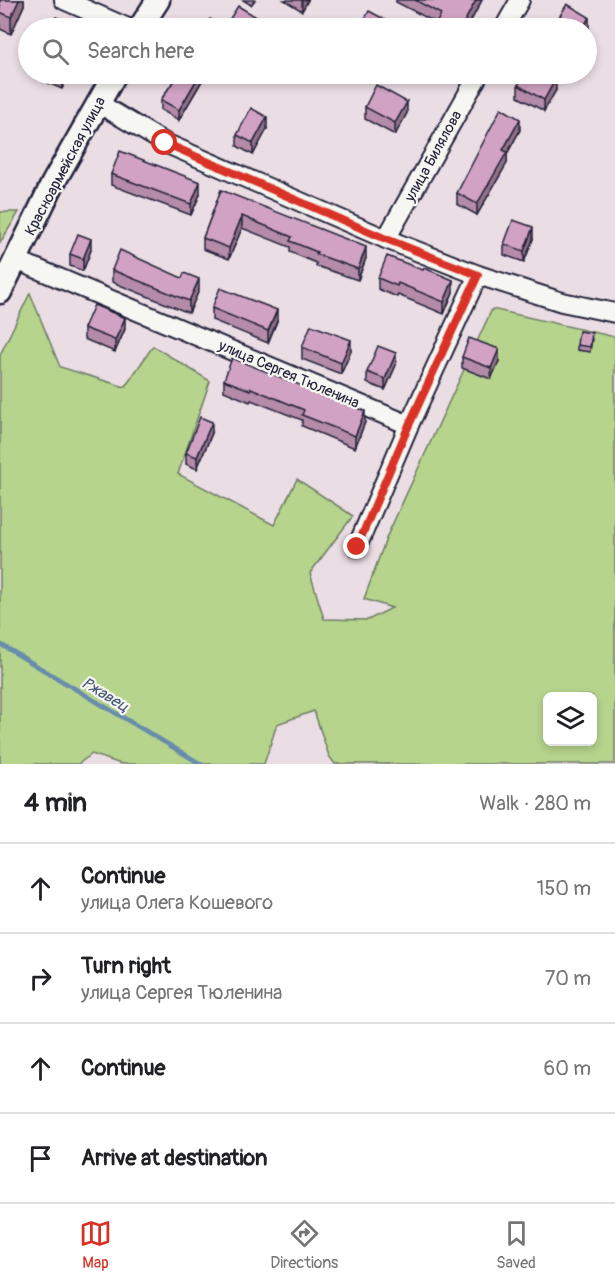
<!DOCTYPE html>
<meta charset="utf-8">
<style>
body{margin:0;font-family:Pangolin,sans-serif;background:#f6f6f6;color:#202124}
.controls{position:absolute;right:18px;bottom:18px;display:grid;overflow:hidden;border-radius:9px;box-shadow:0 3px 9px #0003}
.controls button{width:54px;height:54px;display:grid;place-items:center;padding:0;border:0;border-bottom:2px solid #e0e0e0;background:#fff;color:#202124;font:30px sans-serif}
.stop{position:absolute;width:18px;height:18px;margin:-14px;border:4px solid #d93025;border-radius:50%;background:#fff}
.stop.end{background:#d93025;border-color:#fff;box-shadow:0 2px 6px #0008}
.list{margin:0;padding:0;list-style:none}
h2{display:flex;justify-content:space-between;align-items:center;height:78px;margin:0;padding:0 24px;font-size:26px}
h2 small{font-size:20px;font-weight:400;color:#757577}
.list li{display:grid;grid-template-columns:39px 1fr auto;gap:18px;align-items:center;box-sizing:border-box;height:90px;padding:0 24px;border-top:2px solid #e0e0e0}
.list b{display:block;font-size:22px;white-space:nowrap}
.list p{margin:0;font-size:20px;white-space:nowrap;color:#757577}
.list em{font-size:20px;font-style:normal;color:#757577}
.icon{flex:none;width:33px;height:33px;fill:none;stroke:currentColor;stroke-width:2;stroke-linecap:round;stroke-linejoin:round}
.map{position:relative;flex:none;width:615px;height:764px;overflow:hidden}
.search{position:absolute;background:#fff;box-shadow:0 3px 9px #0003;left:18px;right:18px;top:18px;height:66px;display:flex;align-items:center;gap:15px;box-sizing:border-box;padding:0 21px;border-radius:33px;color:#757577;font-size:22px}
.sheet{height:438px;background:#fff}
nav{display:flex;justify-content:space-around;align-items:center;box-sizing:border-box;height:84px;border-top:2px solid #e0e0e0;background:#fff;font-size:16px;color:#757577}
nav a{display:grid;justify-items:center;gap:3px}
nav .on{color:#d93025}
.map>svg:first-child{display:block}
.green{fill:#b6d48c;stroke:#6c7b64;stroke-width:1.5;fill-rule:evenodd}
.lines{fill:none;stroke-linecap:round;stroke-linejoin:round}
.stream{stroke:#688cac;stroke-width:4.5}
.minor-casing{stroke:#22223b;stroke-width:22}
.tertiary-casing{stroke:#22223b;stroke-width:27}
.minor{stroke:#f6f6f2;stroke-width:18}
.tertiary{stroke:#f6f6f2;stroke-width:22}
.wall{fill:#b48ba8;stroke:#22223b;stroke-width:1.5}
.shaded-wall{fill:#927188;stroke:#22223b;stroke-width:1.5}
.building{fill:#d1a2c3;stroke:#22223b;stroke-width:1.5}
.route{stroke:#d93025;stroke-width:8}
.labels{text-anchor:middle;stroke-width:4.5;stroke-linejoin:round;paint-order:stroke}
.street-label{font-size:15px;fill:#22223b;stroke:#f6f6f2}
.water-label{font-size:16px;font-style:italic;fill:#455774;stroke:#f6f6f2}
</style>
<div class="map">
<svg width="615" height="764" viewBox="0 0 615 764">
<rect width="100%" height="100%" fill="#ebdde4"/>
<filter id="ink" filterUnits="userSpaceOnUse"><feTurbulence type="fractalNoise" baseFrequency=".0167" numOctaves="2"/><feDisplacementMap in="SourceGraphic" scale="12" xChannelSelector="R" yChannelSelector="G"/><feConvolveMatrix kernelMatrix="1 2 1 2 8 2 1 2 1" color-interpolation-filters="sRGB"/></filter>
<g filter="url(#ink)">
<!-- green -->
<g class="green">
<path d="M0,212H19L0,243Z"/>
<path d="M30,293L60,367L125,387L153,346L210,381L178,474L274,525L297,479L353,516L310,573L324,619L368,620L392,608L364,599L387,536L492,309L615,337V764H335L329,756L314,711L277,724L264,764H121L92,754L78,764H0V355ZM548,696H592V742H548Z"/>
</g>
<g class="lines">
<!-- stream -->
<path class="stream" d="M0,644L201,764"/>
<defs>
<g id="minor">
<path d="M64,0L128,28"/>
<path d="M504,28L520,0"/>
<path d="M98,103L165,143L386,239L478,275L562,302L615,313"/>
<path d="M386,239L479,74"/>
<path d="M16,260L409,425L478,275"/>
<path d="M357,547L409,425"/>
</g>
<g id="tertiary">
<path d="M140,28L158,0"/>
<path d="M0,292L53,183L115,74"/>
</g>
</defs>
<!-- minor casing -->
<use href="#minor" class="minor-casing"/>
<!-- tertiary casing -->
<use href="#tertiary" class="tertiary-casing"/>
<!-- minor -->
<use href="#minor" class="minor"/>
<!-- tertiary -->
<use href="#tertiary" class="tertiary"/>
</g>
<!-- wall -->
<g class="wall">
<path d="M0,0H24V5L11,34L0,29Z"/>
<path d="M243,0H255L251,5Z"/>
<path d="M284,0H308L302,11Z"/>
<path d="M396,0H482L467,28H434L437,23L396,2Z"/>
<path d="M229,20L258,28H229Z"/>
<path d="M36,74H68L62,89L36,78Z"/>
<path d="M178,74H206L179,120L161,110V100Z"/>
<path d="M518,85L556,90L544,111L518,97Z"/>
<path d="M365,107L407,113L395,135L365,119Z"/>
<path d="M267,129L253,155L237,146V135Z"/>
<path d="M520,130L507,154V163L477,215L457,204V193Z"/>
<path d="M111,174L200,194L191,215L111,185Z"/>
<path d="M221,190L366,258L358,280L316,266V263L290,252V247L242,228L229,259L203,249V238Z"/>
<path d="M533,239L524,262L504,255V244Z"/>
<path d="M91,250L83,271L70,266V254Z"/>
<path d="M112,270L182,278L199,290L189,313L112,282Z"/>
<path d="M378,278L453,292L444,314L398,295L397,297L378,289Z"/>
<path d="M212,308L277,321L268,343L212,320Z"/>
<path d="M84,328L125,329L115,352L84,339Z"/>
<path d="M592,339L590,352L577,350V345Z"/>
<path d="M302,347L351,351L341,374L302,359Z"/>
<path d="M462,357L499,361L491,379L462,368Z"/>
<path d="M396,365L385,390L367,383V372Z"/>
<path d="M224,380L365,422L355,448L302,426V420L251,400L250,402L224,391Z"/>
<path d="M212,433L197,469L186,464V453Z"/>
</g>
<!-- shaded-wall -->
<g class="shaded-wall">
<path d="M19,0H24V5L11,34V17Z"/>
<path d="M302,0H308L302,11Z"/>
<path d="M476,0H482L467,28H462V26Z"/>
<path d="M589,17V28L586,33V28H583Z"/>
<path d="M258,18V28H251Z"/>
<path d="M62,74H68L62,89Z"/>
<path d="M200,74H206L179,120V110Z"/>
<path d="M556,78V90L544,111V100Z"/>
<path d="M407,102V113L395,135V123Z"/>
<path d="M267,117V129L253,155V143Z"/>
<path d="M520,119V130L507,154V163L477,215V204L503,150Z"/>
<path d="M200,182V194L191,215V204Z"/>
<path d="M242,216V228L229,259V248Z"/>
<path d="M533,227V239L524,262V251Z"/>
<path d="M91,239V250L83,271V259Z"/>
<path d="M366,247V258L358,280V269Z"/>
<path d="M199,279V290L189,313V301Z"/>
<path d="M453,280V292L444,314V302Z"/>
<path d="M277,310V321L268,343V331Z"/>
<path d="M125,318V329L115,352V340Z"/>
<path d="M351,340V351L341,374V363Z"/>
<path d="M499,349V361L491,379V368Z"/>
<path d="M396,353V365L385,390V379Z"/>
<path d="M365,411V422L355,448V436Z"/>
<path d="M212,422V433L197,469V457Z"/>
</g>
<!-- building -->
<g class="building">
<path d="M0,0H19L11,17L0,12Z"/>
<path d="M415,0H476L462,26L458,24L456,28H434L441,14Z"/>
<path d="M567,4L589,17L583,28H550L552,25L554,26Z"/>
<path d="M238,6L258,18L251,28H244L229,20Z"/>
<path d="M369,11L399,27L398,28H360Z"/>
<path d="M56,17L81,28H51Z"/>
<path d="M210,19L226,28H205Z"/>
<path d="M178,74H200L179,110L161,100Z"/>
<path d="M525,74H547L556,78L544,100L518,85Z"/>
<path d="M376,85L407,102L395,123L365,107Z"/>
<path d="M251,108L267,117L253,143L237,135Z"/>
<path d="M501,108L520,119L503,150L507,152L477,204L457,193Z"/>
<path d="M120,151L200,182L191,204L111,174Z"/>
<path d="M221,190L366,247L358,269L316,254L317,252L290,241L292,237L242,216L229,248L203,238Z"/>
<path d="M513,220L533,227L524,251L504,244Z"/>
<path d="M78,234L91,239L83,259L70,254Z"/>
<path d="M120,250L182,278L184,273L199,279L189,301L112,270Z"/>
<path d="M387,256L423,270L424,268L453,280L444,302L398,283L397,286L378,278Z"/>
<path d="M220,288L277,310L268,331L212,308Z"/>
<path d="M94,305L125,318L115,340L84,328Z"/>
<path d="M311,325L351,340L341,363L302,347Z"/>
<path d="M579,331L592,333L590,347L577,345Z"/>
<path d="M469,338L499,349L491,368L462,357Z"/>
<path d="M378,346L396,353L385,379L367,372Z"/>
<path d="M232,358L365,411L355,436L302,415L304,410L251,388L250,390L224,380Z"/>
<path d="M200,417L212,422L197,457L186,453Z"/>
</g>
</g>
<g class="lines" filter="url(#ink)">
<!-- route -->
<path class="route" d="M165,143L386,239L478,275L409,425L357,547"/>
</g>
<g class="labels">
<!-- street labels -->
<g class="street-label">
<text transform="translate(433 156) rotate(-61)" y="5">улица Билялова</text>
<text transform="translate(65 166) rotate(-62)" y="5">Красноармейская улица</text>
<text transform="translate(289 374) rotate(23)" y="5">улица Сергея Тюленина</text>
</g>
<!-- water labels -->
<g class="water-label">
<text transform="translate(106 694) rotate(31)" y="6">Ржавец</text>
</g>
</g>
</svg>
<div class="controls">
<button><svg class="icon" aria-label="layers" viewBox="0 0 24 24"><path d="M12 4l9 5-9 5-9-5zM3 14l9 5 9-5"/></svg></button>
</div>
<div class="stop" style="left:165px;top:143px"></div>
<div class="stop end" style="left:357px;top:547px"></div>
<div class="search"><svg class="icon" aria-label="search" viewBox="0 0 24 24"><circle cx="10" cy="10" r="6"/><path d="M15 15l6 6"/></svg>Search here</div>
</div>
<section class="sheet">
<h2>4 min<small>Walk · 280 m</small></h2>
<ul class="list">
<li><svg class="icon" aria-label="ahead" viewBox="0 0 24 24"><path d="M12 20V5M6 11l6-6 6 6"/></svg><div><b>Continue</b><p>улица Олега Кошевого</p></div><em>150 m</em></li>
<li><svg class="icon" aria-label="right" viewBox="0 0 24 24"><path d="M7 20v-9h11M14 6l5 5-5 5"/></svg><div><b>Turn right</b><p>улица Сергея Тюленина</p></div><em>70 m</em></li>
<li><svg class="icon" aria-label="ahead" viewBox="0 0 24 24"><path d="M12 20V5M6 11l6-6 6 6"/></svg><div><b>Continue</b></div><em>60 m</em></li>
<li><svg class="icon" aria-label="arrive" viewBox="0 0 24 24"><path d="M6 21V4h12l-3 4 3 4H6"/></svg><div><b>Arrive at destination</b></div></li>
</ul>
</section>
<nav>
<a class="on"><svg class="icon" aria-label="map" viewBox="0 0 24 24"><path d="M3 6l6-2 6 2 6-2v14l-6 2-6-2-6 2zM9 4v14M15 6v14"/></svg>Map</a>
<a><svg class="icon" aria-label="directions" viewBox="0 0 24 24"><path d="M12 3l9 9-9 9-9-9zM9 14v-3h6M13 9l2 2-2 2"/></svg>Directions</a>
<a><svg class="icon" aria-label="saved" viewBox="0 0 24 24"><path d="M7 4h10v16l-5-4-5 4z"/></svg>Saved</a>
</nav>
